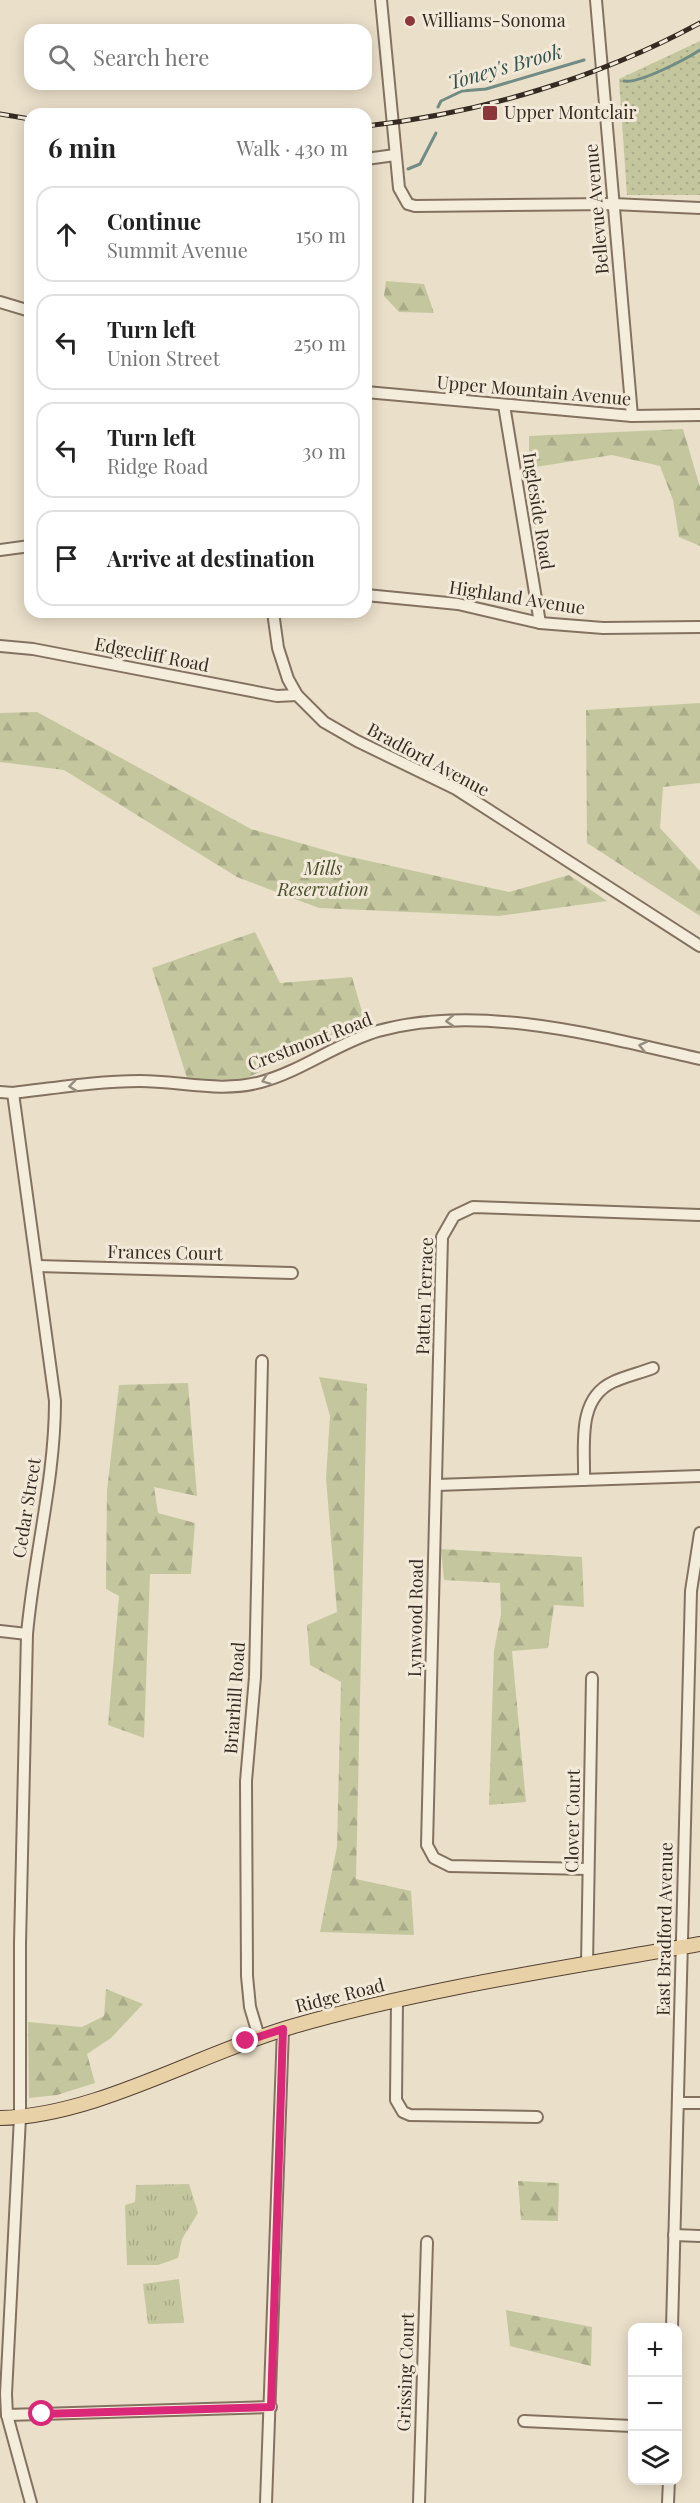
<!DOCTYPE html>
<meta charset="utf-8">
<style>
body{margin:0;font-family:"Playfair Display",serif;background:#f6f6f6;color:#222}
.controls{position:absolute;right:18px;bottom:18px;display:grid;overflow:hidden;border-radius:12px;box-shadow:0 3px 15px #0003}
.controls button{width:54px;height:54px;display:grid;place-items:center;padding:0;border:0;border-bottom:2px solid #e0e0e0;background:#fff;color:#222;font:30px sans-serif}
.stop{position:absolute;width:18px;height:18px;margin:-14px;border:4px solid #db2777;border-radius:50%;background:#fff}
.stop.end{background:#db2777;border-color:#fff;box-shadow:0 2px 6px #0008}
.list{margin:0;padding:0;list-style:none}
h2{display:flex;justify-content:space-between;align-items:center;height:78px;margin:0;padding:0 24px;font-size:26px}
h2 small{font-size:20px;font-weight:400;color:#767676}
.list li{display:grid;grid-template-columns:39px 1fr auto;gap:18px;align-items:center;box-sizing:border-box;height:96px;margin:0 12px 12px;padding:0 12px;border:2px solid #e0e0e0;border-radius:18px}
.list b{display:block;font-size:22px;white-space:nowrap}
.list p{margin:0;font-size:20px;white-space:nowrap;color:#767676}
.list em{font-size:20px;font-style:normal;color:#767676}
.icon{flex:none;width:33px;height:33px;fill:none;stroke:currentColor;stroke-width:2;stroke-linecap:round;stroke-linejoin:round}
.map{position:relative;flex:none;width:700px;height:2503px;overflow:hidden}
.search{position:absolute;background:#fff;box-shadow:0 3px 15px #0003;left:24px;top:24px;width:348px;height:66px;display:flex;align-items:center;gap:15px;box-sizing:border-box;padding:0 21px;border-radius:18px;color:#767676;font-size:22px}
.panel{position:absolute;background:#fff;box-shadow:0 3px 15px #0003;left:24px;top:108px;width:348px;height:510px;border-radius:18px}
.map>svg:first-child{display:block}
.grass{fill:url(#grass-tufts)}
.forest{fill:url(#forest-firs)}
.park{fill:url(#park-dots)}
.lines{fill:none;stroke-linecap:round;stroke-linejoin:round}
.stream{stroke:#718c84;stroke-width:3}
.minor-casing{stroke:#847260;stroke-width:14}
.major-casing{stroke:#534133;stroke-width:16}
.minor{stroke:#f5eddc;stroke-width:10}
.major{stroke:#e8d1a6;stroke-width:14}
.rail-casing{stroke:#362b22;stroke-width:5}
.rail{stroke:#f2e9d8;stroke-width:3;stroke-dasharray:9;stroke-linecap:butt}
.oneway{stroke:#968c7f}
.route{stroke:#db2777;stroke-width:8}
.poi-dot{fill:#8c373b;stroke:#f2e9d8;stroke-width:2}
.labels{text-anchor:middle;stroke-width:6;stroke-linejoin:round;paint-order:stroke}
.poi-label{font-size:18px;fill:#362b22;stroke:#f2e9d8;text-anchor:start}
.street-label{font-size:18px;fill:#362b22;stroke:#f2e9d8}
.park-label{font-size:18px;font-style:italic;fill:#48502b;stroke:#f2e9d8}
.water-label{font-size:20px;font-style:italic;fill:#335451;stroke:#f2e9d8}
</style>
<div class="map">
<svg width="700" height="2503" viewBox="0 0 700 2503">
<defs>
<pattern id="grass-tufts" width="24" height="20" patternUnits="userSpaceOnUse" patternTransform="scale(1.5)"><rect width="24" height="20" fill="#c4c79e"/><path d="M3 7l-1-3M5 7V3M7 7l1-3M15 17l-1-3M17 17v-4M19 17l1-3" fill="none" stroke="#a9ab88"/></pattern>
<pattern id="forest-firs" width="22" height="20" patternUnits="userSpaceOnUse" patternTransform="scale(1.5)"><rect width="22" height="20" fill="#c4c79e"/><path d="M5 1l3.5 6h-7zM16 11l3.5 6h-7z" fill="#a9ab88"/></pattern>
<pattern id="park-dots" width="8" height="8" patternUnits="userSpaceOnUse" patternTransform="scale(1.5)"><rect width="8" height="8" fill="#c4c79e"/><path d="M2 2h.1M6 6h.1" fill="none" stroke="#a9ab88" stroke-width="1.8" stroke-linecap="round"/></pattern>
</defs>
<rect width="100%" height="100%" fill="#eadfc9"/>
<!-- grass -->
<g class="grass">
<path d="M189,2184L198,2213L182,2239L178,2258L158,2265H127L125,2205L135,2202L136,2185Z"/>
<path d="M179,2279L184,2323L148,2324L143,2284Z"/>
</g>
<!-- forest -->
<g class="forest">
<path d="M386,281L424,284L434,313L399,312L384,296Z"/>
<path d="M683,429L700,487V546L679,537L673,500L660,466L612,455L529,468V436Z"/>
<path d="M700,703V783L663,787L660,828L700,871V916L587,843L586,710Z"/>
<path d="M37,712L251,829L342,855L509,892L569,875L607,901L499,916L319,908L237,877L64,770L0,762V713Z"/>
<path d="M255,932L280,983L352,977L364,1019L241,1081H188L152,968Z"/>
<path d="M319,1377L367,1384L356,1879L411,1891L414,1935L320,1932L337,1846L341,1682L310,1665L307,1625L337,1612L326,1478L330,1416Z"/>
<path d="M188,1383L197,1496L154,1487L158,1513L195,1523L191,1574H150L144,1738L108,1725L119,1596L106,1589L107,1491L119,1385Z"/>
<path d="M441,1549L582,1557L584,1607L554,1605L548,1648L512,1651L526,1802L489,1805L494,1651L501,1614L500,1583L444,1580Z"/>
<path d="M106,1989L143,2004L111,2038L87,2054L95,2083L57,2095L29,2098L28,2022L82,2027L104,2016Z"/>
<path d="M518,2181L559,2183L558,2221L521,2220Z"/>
<path d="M506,2310L592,2327L591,2366L510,2346Z"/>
</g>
<!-- park -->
<path class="park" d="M700,41V195H627L619,79Z"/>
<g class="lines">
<!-- stream -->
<g class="stream">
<path d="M624,81C639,84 686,59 700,50"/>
<path d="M438,107L441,101L462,91L486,89L584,60"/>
<path d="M408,169L420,164L436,133"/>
</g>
<defs>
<g id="minor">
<path d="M381,0L399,188L408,204L415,206L613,204L700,208"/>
<path d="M596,0L632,416"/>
<path d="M366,159L395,155"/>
<path d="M0,302L30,311"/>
<path d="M366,392L632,416L700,415"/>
<path d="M504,405L540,623"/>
<path d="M0,550L30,546"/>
<path d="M366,595L458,604L540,623L603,628L700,627"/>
<path d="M273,612L278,648L288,679L297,695L324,722L357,741L456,789L700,946"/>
<path d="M0,646L33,649L277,696L297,695"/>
<path d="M0,1092L13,1093C55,1088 97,1081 140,1081C180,1081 221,1093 261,1082C302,1071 337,1043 378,1031C480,1003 600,1036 700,1059"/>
<path d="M13,1093L55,1401C55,1479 34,1556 27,1634L20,1944V2117L6,2394L7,2415L31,2503"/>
<path d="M37,1266L292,1273"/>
<path d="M584,1480C585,1447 576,1399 613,1382C626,1376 640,1373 653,1368"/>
<path d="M436,1485L700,1476"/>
<path d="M0,1631L27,1634"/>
<path d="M588,1869L450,1866L434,1858L427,1845L442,1237L454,1216L473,1207L700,1215"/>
<path d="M587,1964L592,1678"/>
<path d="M397,2000L396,2100L403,2112L410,2115L537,2117"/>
<path d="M259,2037L250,2007L247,1976L246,1781L255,1677L262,1361"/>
<path d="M678,2103H700"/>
<path d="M674,2235L700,2236"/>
<path d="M672,2328L691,1591L700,1533"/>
<path d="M7,2415L271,2407"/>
<path d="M524,2421L632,2426"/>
<path d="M266,2503L283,2029"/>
<path d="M419,2503L427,2242"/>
<path d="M668,2503L669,2480"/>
</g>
<path id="major" d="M0,2118C97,2116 199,2053 294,2026C427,1988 564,1968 700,1944"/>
</defs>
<!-- minor casing -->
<use href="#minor" class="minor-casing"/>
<!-- major casing -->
<use href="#major" class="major-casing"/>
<!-- minor -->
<use href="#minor" class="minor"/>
<!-- major -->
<use href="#major" class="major"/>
<defs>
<g id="rail">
<path d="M0,114L30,119"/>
<path d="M366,126C480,113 599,78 700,23"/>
</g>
</defs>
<!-- rail casing -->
<use href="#rail" class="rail-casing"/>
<!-- rail -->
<use href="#rail" class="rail"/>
</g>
<!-- one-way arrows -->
<defs><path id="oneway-chevron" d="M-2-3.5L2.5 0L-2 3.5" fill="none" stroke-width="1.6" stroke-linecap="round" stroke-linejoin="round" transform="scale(1.5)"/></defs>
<g class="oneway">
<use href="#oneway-chevron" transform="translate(450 1021) rotate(177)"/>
<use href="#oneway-chevron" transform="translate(643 1046) rotate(-167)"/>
<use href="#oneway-chevron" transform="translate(266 1080) rotate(160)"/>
<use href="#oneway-chevron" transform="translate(73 1086) rotate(173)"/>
</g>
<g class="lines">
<!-- route -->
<path class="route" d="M42,2414L271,2407L283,2029L246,2041"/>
</g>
<!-- markers -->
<g class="poi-dot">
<circle cx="410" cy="21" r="6"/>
<rect x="482" y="105" width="16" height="16" rx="3"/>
</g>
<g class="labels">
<!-- poi labels -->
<g class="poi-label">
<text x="422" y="27">Williams-Sonoma</text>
<text x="504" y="119">Upper Montclair</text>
</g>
<!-- street labels -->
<g class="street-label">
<text transform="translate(597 209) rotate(-95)" y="6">Bellevue Avenue</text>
<text transform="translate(534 391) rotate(5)" y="6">Upper Mountain Avenue</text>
<text transform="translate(538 511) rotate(81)" y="6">Ingleside Road</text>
<text transform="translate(517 598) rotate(9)" y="6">Highland Avenue</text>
<text transform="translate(152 655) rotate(11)" y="6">Edgecliff Road</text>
<text transform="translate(428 760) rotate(28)" y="6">Bradford Avenue</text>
<text transform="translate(310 1042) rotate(-21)" y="6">Crestmont Road</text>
<text transform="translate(165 1253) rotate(1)" y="6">Frances Court</text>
<text transform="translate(425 1296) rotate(-88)" y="6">Patten Terrace</text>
<text transform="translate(27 1508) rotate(-81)" y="6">Cedar Street</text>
<text transform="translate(416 1618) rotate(-89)" y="6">Lynwood Road</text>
<text transform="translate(235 1698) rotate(-86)" y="6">Briarhill Road</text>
<text transform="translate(573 1821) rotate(-89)" y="6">Clover Court</text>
<text transform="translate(665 1929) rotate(-89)" y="6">East Bradford Avenue</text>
<text transform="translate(340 1996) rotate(-14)" y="6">Ridge Road</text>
<text transform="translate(406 2372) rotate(-88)" y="6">Grissing Court</text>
</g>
<!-- park labels -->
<g class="park-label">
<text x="323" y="875">Mills<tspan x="323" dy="21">Reservation</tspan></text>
</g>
<!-- water labels -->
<g class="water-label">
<text transform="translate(505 67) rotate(-16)" y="7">Toney's Brook</text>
</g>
</g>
</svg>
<div class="controls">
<button>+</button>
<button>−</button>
<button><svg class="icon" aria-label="layers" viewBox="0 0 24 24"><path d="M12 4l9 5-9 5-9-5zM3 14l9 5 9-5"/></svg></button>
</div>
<div class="stop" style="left:42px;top:2414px"></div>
<div class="stop end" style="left:246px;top:2041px"></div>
<div class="search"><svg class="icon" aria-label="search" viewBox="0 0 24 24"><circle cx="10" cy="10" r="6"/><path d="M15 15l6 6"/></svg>Search here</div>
<section class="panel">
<h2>6 min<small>Walk · 430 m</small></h2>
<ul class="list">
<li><svg class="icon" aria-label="ahead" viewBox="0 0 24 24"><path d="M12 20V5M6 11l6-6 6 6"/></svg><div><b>Continue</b><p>Summit Avenue</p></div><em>150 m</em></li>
<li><svg class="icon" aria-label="left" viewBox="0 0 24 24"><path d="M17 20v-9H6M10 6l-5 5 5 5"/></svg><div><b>Turn left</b><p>Union Street</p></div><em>250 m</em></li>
<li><svg class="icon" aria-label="left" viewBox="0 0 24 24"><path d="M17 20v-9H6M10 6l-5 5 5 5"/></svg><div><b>Turn left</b><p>Ridge Road</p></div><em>30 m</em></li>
<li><svg class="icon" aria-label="arrive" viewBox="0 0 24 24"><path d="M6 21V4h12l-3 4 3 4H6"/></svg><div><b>Arrive at destination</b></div></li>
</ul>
</section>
</div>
